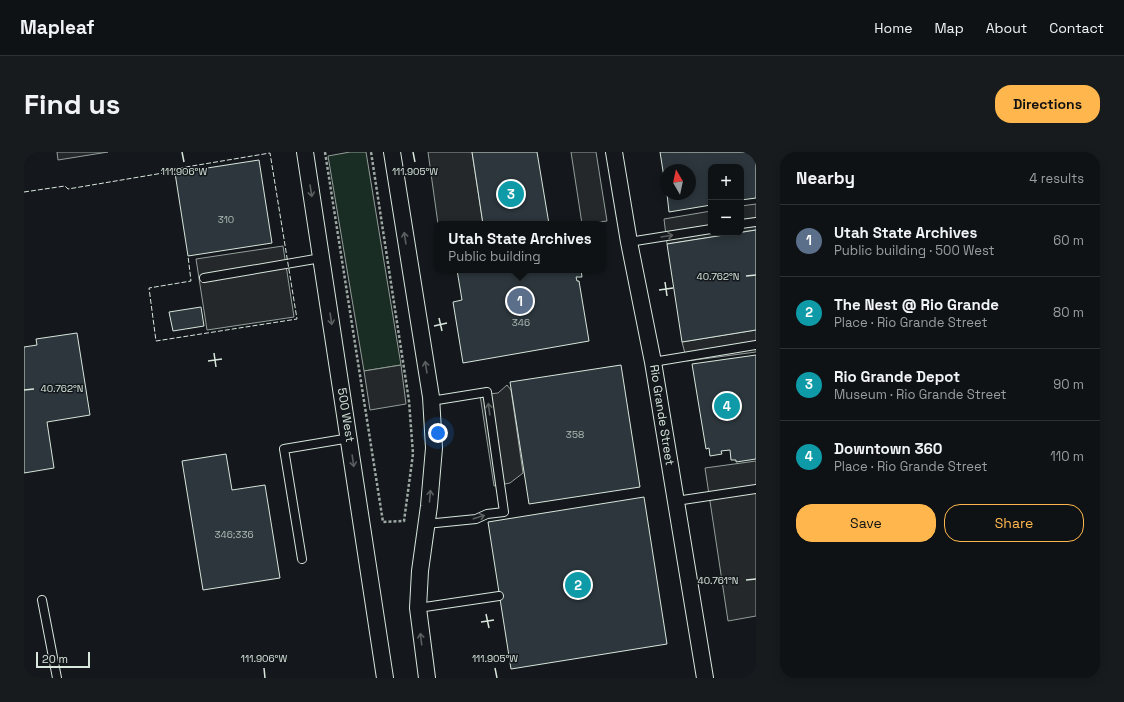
<!DOCTYPE html>
<meta charset="utf-8">
<style>
body{margin:0;font-family:"Space Grotesk",sans-serif;background:#181b1e;color:#f1f3f6}
.controls{position:absolute;right:12px;top:12px;display:grid;overflow:hidden;border-radius:8px;box-shadow:0 2px 10px #0003}
.controls button{width:36px;height:36px;display:grid;place-items:center;padding:0;border:0;border-bottom:1px solid #2f3234;background:#0f1215;color:#f1f3f6;font:20px sans-serif}
.compass{position:absolute;left:636px;top:12px;width:36px;height:36px;border-radius:50%;background:#0f1215;box-shadow:0 2px 10px #0003;rotate:351deg}
.scale{position:absolute;left:12px;bottom:10px;width:54px;box-sizing:border-box;padding-left:4px;border:2px solid #d8e6dc;border-top:0;font-size:11px;line-height:14px;white-space:nowrap;color:#d8e6dc;-webkit-text-stroke:3px #14181c;paint-order:stroke}
.you{position:absolute;left:414px;top:281px;width:14px;height:14px;margin:-10px;border:3px solid #fff;border-radius:50%;background:#1a73e8;box-shadow:0 0 0 6px #1a73e833}
.badge{display:grid;place-items:center;width:26px;height:26px;border-radius:50%;background:#ffb74d;color:#fff;font-size:13px;font-weight:700}
.pin{position:absolute;translate:-50% -50%;border:2px solid #fff;box-shadow:0 1px 4px #0006}
.popup{position:absolute;left:410px;top:69px;width:172px;height:52px;box-sizing:border-box;display:grid;place-content:center;border-radius:8px;background:#0f1215;filter:drop-shadow(0 1px 3px #0005);font-size:13px;white-space:nowrap;color:#9b9ea0}
.popup b{font-size:15px;color:#f1f3f6}
.popup::after{content:'';position:absolute;left:50%;top:100%;margin-left:-8px;border:8px solid transparent;border-top-color:#0f1215}
.list{margin:0;padding:0;list-style:none}
h2{display:flex;justify-content:space-between;align-items:center;height:52px;margin:0;padding:0 16px;font-size:17px}
h2 small{font-size:13px;font-weight:400;color:#9b9ea0}
.list li{display:grid;grid-template-columns:26px 1fr auto;gap:12px;align-items:center;box-sizing:border-box;height:72px;padding:0 16px;border-top:1px solid #2f3234}
.list b{display:block;font-size:15px;white-space:nowrap}
.list p{margin:0;font-size:13px;white-space:nowrap;color:#9b9ea0}
.list em{font-size:13px;font-style:normal;color:#9b9ea0}
.actions{display:flex;gap:8px;padding:12px 16px}
.actions a{flex:1;padding:9px 0;border:1px solid #ffb74d;border-radius:16px;text-align:center;font-size:14px;color:#ffb74d}
.actions .main{background:#ffb74d;color:#111}
.map{position:relative;flex:none;width:732px;height:526px;overflow:hidden;border-radius:16px}
header{display:flex;align-items:center;gap:24px;box-sizing:border-box;height:56px;padding:0 20px;background:#0f1215;border-bottom:1px solid #2f3234}
header strong{font-size:19px}
nav{display:flex;gap:22px;margin-inline-start:auto;font-size:14px}
.intro{display:flex;align-items:center;justify-content:space-between;box-sizing:border-box;height:96px;padding:0 24px}
h1{margin:0;font-size:28px}
.button{padding:10px 18px;border-radius:16px;background:#ffb74d;color:#111;font-size:14px;font-weight:700}
main{display:flex;gap:24px;padding:0 24px}
aside{flex:1;background:#0f1215;border-radius:16px;box-shadow:0 2px 10px #0003}
.map>svg:first-child{display:block}
.green{fill:#1a2d24;stroke:#939e99}
.parking{fill:#24282b;stroke:#939e99}
.building{fill:#2c363c;stroke:#d8e6dc}
.lines{fill:none;stroke-linecap:round;stroke-linejoin:round}
.service-casing{stroke:#d8e6dc;stroke-width:10}
.minor-casing{stroke:#d8e6dc;stroke-width:18}
.path{stroke:#9da8a2;stroke-width:2.5;stroke-dasharray:3 2;stroke-linecap:butt}
.service{stroke:#14181c;stroke-width:8}
.minor{stroke:#14181c;stroke-width:16}
.fence{stroke:#d8e6dc;stroke-width:1;stroke-dasharray:5 2;stroke-linecap:butt}
.oneway{stroke:#59605f}
.ticks{fill:none;stroke:#d8e6dc;stroke-width:1.5}
.labels{text-anchor:middle;stroke-width:3;stroke-linejoin:round;paint-order:stroke}
.number-label{font-size:10px;fill:#adbab4}
.street-label{font-size:12px;fill:#d8e6dc;stroke:#14181c}
.ticks-label{font-size:10px;text-anchor:middle;fill:#d8e6dc;stroke:#14181c;stroke-width:3;stroke-linejoin:round;paint-order:stroke}
</style>
<header>
<strong>Mapleaf</strong>
<nav><a>Home</a><a>Map</a><a>About</a><a>Contact</a></nav>
</header>
<div class="intro"><h1>Find us</h1><a class="button">Directions</a></div>
<main>
<div class="map">
<svg width="732" height="526" viewBox="0 0 732 526">
<rect width="100%" height="100%" fill="#14181c"/>
<!-- green -->
<path class="green" d="M326,0H342L377,213L340,219L304,4Z"/>
<!-- parking -->
<g class="parking">
<path d="M33,0H84L34,8Z"/>
<path d="M404,0H448L459,72H414Z"/>
<path d="M547,0H572L583,69L558,72Z"/>
<path d="M732,52V78L717,80V54Z"/>
<path d="M687,59V81H713L643,92L640,67Z"/>
<path d="M259,94L270,165L183,178L172,107Z"/>
<path d="M732,178V200L663,209L658,190Z"/>
<path d="M377,213L382,252L346,258L340,219Z"/>
<path d="M483,233L487,238L499,321L486,331L470,334L456,243L474,241Z"/>
<path d="M732,309V464L704,469L681,316Z"/>
</g>
<!-- building -->
<g class="building">
<path d="M448,0H513L525,72H459Z"/>
<path d="M636,0H732V46L717,48V15H687V53L645,60L643,42H666V18H642V38Z"/>
<path d="M235,8L248,91L164,104L151,21Z"/>
<path d="M732,78V178L658,190L643,92Z"/>
<path d="M433,118H557L558,125H552L553,129H555L565,189L439,211L429,150L438,148Z"/>
<path d="M177,155L180,174L149,179L145,160Z"/>
<path d="M53,181L66,263L23,270L30,316L0,321V195L13,193L12,187Z"/>
<path d="M732,203V307L712,310V308H707L706,298L697,299L698,302L686,304L685,296L682,297L668,212Z"/>
<path d="M597,213L616,335L505,352L486,230Z"/>
<path d="M202,302L208,338L241,333L256,426L179,438L158,309Z"/>
<path d="M620,345L643,492L487,517L464,370Z"/>
</g>
<g class="lines">
<defs>
<g id="service">
<path d="M717,72L732,70"/>
<path d="M605,90L687,77"/>
<path d="M180,126L297,106"/>
<path d="M629,210L732,193"/>
<path d="M652,349L732,337"/>
<path d="M402,372L452,367L463,362L480,360L463,240L407,249"/>
<path d="M278,407L260,297L326,286"/>
<path d="M18,448L33,526"/>
<path d="M394,456L475,444"/>
</g>
<g id="minor">
<path d="M281,0L361,526"/>
<path d="M368,0L407,245L410,296L405,354L396,419L394,456L403,526"/>
<path d="M590,0L605,90L629,210L681,526"/>
</g>
</defs>
<!-- service casing -->
<use href="#service" class="service-casing"/>
<!-- minor casing -->
<use href="#minor" class="minor-casing"/>
<!-- path -->
<path class="path" d="M301,0L359,370L380,369L389,302L385,249L347,0"/>
<!-- service -->
<use href="#service" class="service"/>
<!-- minor -->
<use href="#minor" class="minor"/>
<!-- fence -->
<path class="fence" d="M0,40L41,34L44,37L151,19L150,17L246,1L273,167L132,189L125,136L167,129L164,104"/>
</g>
<!-- one-way arrows -->
<defs><path id="oneway-shaft" d="M-6 0H5M1.5-3L5.5 0L1.5 3" fill="none" stroke-width="1.6" stroke-linecap="round" stroke-linejoin="round"/></defs>
<g class="oneway">
<use href="#oneway-shaft" transform="translate(287 39) rotate(81)"/>
<use href="#oneway-shaft" transform="translate(643 84) rotate(-9)"/>
<use href="#oneway-shaft" transform="translate(381 86) rotate(-99)"/>
<use href="#oneway-shaft" transform="translate(307 167) rotate(81)"/>
<use href="#oneway-shaft" transform="translate(402 215) rotate(-99)"/>
<use href="#oneway-shaft" transform="translate(465 257) rotate(-98)"/>
<use href="#oneway-shaft" transform="translate(329 309) rotate(82)"/>
<use href="#oneway-shaft" transform="translate(406 344) rotate(-85)"/>
<use href="#oneway-shaft" transform="translate(455 365) rotate(-17)"/>
<use href="#oneway-shaft" transform="translate(397 487) rotate(-97)"/>
</g>
<!-- ticks -->
<path class="ticks" d="M158,0L160,10M389,0L391,10M722,124L732,123M641,130L643,144M635,138L649,136M415,166L418,179M410,174L423,171M190,201L192,215M184,209L198,207M0,238L10,237M722,428L732,427M462,462L465,476M457,470L470,468M240,516L241,526M471,516L473,526"/>
<g class="labels">
<!-- number labels -->
<g class="number-label">
<text x="202" y="71">310</text>
<text x="497" y="174">346</text>
<text x="551" y="286">358</text>
<text x="210" y="386">346;336</text>
</g>
<!-- street labels -->
<g class="street-label">
<text transform="translate(322 263) rotate(81)" y="4">500 West</text>
<text transform="translate(638 263) rotate(81)" y="4">Rio Grande Street</text>
</g>
</g>
<g class="ticks-label">
<text x="160" y="23">111.906°W</text>
<text x="391" y="23">111.905°W</text>
<text x="694" y="128">40.762°N</text>
<text x="38" y="240">40.762°N</text>
<text x="694" y="432">40.761°N</text>
<text x="240" y="510">111.906°W</text>
<text x="471" y="510">111.905°W</text>
</g>
</svg>
<div class="controls">
<button>+</button>
<button>−</button>
</div>
<svg class="compass" viewBox="-18 -18 36 36"><path d="M0-13l5 13h-10z" fill="#e53935"/><path d="M0 13l5-13h-10z" fill="#9b9ea0"/></svg>
<div class="scale">20 m</div>
<div class="you"></div>
<div class="pin badge" style="left:496px;top:149px;background:#5c6f8a">1</div>
<div class="popup"><b>Utah State Archives</b>Public building</div>
<div class="pin badge" style="left:554px;top:433px;background:#0f9aa8">2</div>
<div class="pin badge" style="left:487px;top:42px;background:#0f9aa8">3</div>
<div class="pin badge" style="left:703px;top:254px;background:#0f9aa8">4</div>
</div>
<aside>
<h2>Nearby<small>4 results</small></h2>
<ul class="list">
<li><span class="badge" style="background:#5c6f8a">1</span><div><b>Utah State Archives</b><p>Public building · 500 West</p></div><em>60 m</em></li>
<li><span class="badge" style="background:#0f9aa8">2</span><div><b>The Nest @ Rio Grande</b><p>Place · Rio Grande Street</p></div><em>80 m</em></li>
<li><span class="badge" style="background:#0f9aa8">3</span><div><b>Rio Grande Depot</b><p>Museum · Rio Grande Street</p></div><em>90 m</em></li>
<li><span class="badge" style="background:#0f9aa8">4</span><div><b>Downtown 360</b><p>Place · Rio Grande Street</p></div><em>110 m</em></li>
</ul>
<div class="actions"><a class="main">Save</a><a>Share</a></div>
</aside>
</main>
